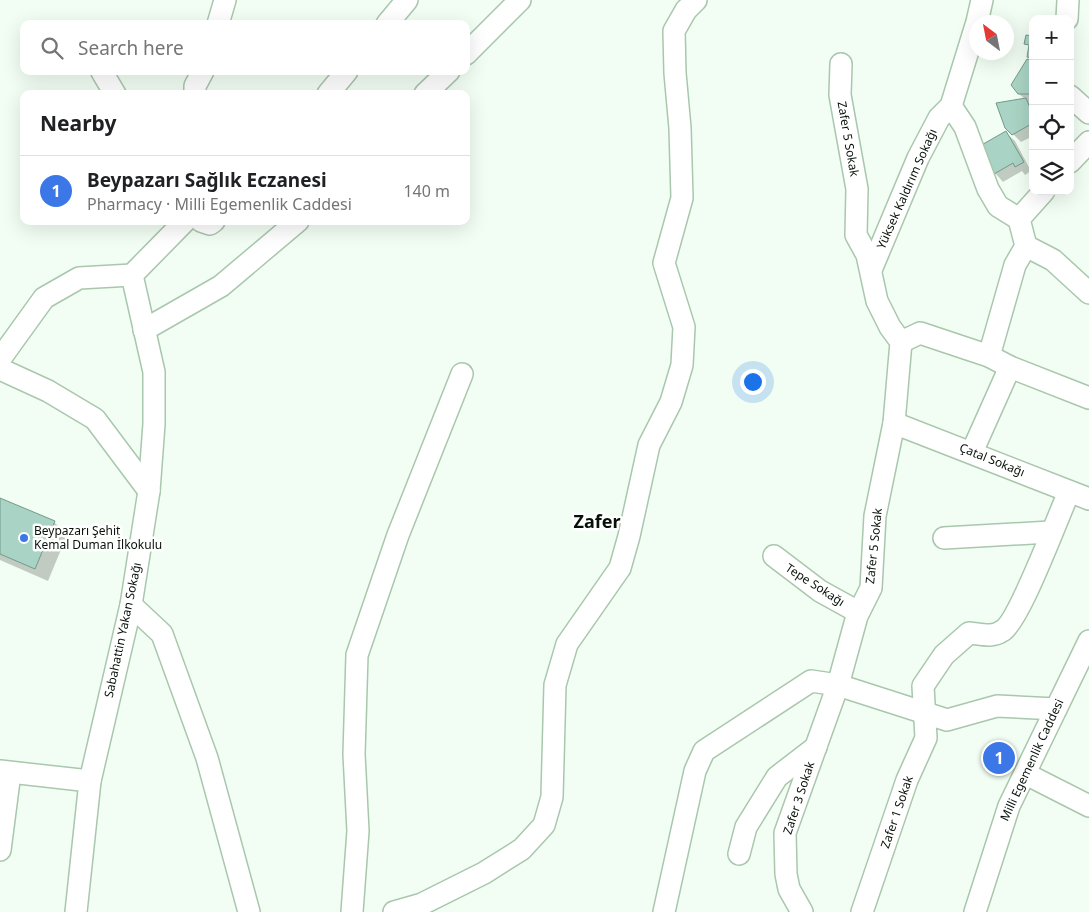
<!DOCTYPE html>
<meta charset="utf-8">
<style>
body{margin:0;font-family:"Noto Sans",sans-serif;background:#f6f6f6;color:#202124}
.controls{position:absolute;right:15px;top:15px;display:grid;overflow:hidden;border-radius:10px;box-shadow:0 5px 20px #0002}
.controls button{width:45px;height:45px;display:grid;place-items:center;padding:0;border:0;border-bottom:1px solid #e0e0e0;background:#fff;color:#202124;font:25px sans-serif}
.compass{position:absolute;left:969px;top:15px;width:45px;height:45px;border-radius:50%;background:#fff;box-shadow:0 5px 20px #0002;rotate:328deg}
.you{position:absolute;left:752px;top:381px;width:18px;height:18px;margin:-12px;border:4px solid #fff;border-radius:50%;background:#1a73e8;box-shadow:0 0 0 8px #1a73e833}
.badge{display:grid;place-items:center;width:32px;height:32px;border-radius:50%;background:#3c77e7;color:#fff;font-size:16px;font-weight:700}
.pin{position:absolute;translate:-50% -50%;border:2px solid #fff;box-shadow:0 1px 5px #0006}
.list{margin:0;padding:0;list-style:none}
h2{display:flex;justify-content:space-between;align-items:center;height:65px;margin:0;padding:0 20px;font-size:21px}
h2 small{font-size:16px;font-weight:400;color:#757577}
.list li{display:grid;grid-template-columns:32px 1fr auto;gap:15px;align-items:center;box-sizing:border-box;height:70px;padding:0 20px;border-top:1px solid #e0e0e0}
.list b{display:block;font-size:19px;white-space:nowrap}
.list p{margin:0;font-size:16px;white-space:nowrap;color:#757577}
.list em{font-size:16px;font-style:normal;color:#757577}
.icon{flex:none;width:28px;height:28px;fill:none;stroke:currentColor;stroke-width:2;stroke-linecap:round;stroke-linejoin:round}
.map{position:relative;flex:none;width:1089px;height:912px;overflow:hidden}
.search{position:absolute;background:#fff;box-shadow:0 5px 20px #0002;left:20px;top:20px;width:450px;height:55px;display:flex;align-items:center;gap:12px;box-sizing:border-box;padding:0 18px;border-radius:10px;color:#757577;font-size:19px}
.panel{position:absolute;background:#fff;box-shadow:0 5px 20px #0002;left:20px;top:90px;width:450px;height:135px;border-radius:10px}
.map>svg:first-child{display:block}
.shadow{fill:#0003}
.building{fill:#a9d3c4;stroke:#739a8c}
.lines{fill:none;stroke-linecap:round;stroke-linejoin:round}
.minor-casing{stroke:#a9c7ad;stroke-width:24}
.minor{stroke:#fff;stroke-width:21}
.poi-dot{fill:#3c77e7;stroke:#fff;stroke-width:2}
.labels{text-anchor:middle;stroke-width:5;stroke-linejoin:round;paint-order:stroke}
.street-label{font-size:12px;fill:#071109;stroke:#fff}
.poi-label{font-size:12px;fill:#071109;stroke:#fff;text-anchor:start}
.district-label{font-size:18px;font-weight:bold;fill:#071109;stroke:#fff}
</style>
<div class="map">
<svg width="1089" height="912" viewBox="0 0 1089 912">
<rect width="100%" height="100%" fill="#f2fef3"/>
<!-- shadow -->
<g class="shadow">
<path d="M1033,62V102H1029L1033,106V136L1021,142L1006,127L1025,99L1019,94Z"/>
<path d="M1006,133L1015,141L1031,171L1025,175L1022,171L1003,182L995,173Z"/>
<path d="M0,499L54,522L67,535L48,581L0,560Z"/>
</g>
<!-- building -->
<g class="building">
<path d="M1026,35L1033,36V58L1027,57L1029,45L1024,44Z"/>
<path d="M1027,59L1033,60V97L1031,94H1018L1011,85Z"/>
<path d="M1026,98L1033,115V123L1012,135L1005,128L996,103Z"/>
<path d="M1006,131L1024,162L1015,167L1013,163L994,174L978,147Z"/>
<path d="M0,498L55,521L35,569L0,554Z"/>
</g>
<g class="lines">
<defs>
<g id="minor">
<path d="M1067,19L1068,0"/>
<path d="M977,22L982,0"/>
<path d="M218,24L225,0"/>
<path d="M387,24L407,0"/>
<path d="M466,54L520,0"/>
<path d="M102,72L115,94"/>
<path d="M195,94V86L203,71"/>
<path d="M328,94L347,71"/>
<path d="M425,94L449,71"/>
<path d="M1070,96L1089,113"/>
<path d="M951,106L965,127L988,189L998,206L1019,219L1026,246L1053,260L1089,293"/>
<path d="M1070,162L1089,142"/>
<path d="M1019,219L1044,191"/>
<path d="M201,221L210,224L214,221"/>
<path d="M871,270L918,158L939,118L951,106L976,25"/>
<path d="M144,330L221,286L298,221"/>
<path d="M901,342L920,333L989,356L1010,367L1089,398"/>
<path d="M989,356L1015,265L1026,246"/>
<path d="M0,359L44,298L79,278L132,275"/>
<path d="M0,369L48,391L95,419L149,491"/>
<path d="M894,423L1089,499"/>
<path d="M972,452L1010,367"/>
<path d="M944,538L1050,532"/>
<path d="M774,556L820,591L858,612"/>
<path d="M131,605L162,634L207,758L249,912"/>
<path d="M0,771L90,781"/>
<path d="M1026,774L1089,806"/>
<path d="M0,850L10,773"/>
<path d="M739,854L746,827L777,777L816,747"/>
<path d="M76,912L90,781L131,605L149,491L154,424V372L132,275L185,221"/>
<path d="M352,912L358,831L354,754L357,655L398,535L462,374"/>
<path d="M394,912L422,904L484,873L522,849L544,825L552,797L555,685L567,644L620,568L629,536L649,445L671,402L682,365L684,327L664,263L682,198L680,128L675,73L674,31L686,10L696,0"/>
<path d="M664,912L695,771L704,751L811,681L838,685L947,720L997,706L1056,709"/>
<path d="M802,912L789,889L786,874L785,833L838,685L857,616L871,588L875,516L894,423L901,342L890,327L877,301L867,255L856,235L857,189L840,95L841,64"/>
<path d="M862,912L907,780L926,738L923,686L944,655L969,633C981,634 992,638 1002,631C1019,622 1058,516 1069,492"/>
<path d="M975,912L1009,806L1089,641"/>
</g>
</defs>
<!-- minor casing -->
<use href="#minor" class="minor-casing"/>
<!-- minor -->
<use href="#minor" class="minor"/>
</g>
<!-- markers -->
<circle class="poi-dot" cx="24" cy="538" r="5"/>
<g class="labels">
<!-- street labels -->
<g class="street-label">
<text transform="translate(848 139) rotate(80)" y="4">Zafer 5 Sokak</text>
<text transform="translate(907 189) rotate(-66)" y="4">Yüksek Kaldırım Sokağı</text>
<text transform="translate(992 460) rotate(22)" y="4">Çatal Sokağı</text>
<text transform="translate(874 546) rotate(-84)" y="4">Zafer 5 Sokak</text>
<text transform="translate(815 585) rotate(33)" y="4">Tepe Sokağı</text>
<text transform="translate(123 630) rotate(-78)" y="4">Sabahattin Yakan Sokağı</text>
<text transform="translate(1032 760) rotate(-65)" y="4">Milli Egemenlik Caddesi</text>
<text transform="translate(799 798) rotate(-72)" y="4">Zafer 3 Sokak</text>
<text transform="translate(897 812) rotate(-71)" y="4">Zafer 1 Sokak</text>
</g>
<!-- poi labels -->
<g class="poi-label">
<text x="34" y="535">Beypazarı Şehit<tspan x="34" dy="14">Kemal Duman İlkokulu</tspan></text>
</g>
<!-- district labels -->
<g class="district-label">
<text x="597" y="528">Zafer</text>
</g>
</g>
</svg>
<div class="controls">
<button>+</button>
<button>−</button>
<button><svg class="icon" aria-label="locate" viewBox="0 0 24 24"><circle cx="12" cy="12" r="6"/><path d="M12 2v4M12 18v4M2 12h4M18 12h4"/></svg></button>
<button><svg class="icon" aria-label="layers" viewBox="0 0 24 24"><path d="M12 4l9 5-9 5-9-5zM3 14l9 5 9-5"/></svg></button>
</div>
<svg class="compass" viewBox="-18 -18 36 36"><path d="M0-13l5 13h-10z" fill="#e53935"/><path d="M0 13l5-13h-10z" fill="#757577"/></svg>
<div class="you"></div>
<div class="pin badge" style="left:999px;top:758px">1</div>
<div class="search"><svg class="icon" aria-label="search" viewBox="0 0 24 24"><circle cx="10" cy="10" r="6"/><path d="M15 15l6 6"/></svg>Search here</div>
<section class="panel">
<h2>Nearby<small></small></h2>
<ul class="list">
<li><span class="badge">1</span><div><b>Beypazarı Sağlık Eczanesi</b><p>Pharmacy · Milli Egemenlik Caddesi</p></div><em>140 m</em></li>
</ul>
</section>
</div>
